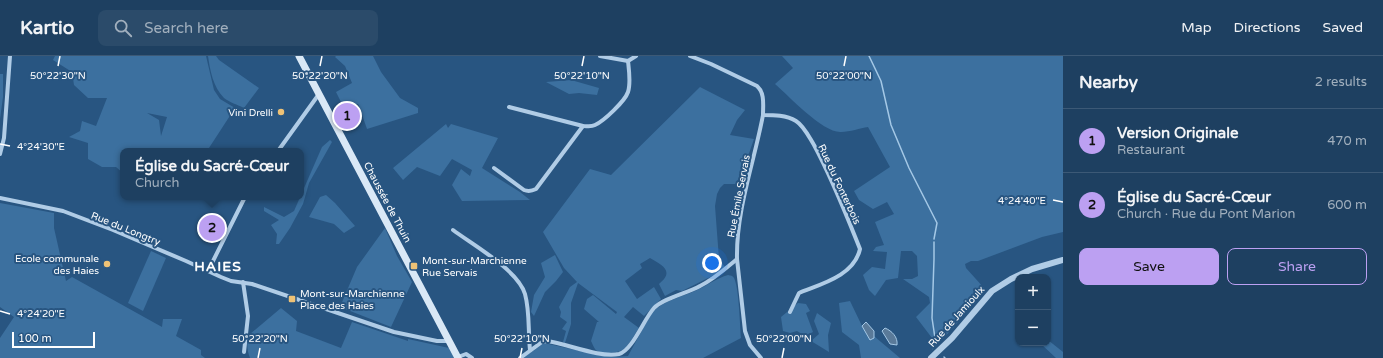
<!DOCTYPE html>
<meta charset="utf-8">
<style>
body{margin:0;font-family:"Varela Round",sans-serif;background:#2b4b6a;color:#f1f3f6}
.controls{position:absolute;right:12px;bottom:12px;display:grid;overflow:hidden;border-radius:8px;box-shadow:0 1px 3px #0004}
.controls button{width:36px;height:36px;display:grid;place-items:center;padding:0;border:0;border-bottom:1px solid #3c5976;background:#1e4061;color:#f1f3f6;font:20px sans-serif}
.scale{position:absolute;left:12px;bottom:10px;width:83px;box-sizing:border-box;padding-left:4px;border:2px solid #fff;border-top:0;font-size:11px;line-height:14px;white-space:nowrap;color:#fff;-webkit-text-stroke:3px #285581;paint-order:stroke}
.you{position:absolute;left:712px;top:207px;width:14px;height:14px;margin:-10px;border:3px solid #fff;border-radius:50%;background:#1a73e8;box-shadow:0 0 0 6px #1a73e833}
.badge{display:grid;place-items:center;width:26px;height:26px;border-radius:50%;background:#bca0f2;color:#111;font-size:13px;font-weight:700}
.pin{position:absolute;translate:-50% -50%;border:2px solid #fff;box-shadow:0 1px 4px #0006}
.popup{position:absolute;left:120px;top:92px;width:184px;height:52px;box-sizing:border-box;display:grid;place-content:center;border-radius:8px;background:#1e4061;filter:drop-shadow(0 1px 3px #0005);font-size:13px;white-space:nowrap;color:#a1afbd}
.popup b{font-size:15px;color:#f1f3f6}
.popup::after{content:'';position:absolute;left:50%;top:100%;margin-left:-8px;border:8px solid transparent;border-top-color:#1e4061}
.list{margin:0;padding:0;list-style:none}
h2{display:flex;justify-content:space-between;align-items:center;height:52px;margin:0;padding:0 16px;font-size:17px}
h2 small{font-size:13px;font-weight:400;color:#a1afbd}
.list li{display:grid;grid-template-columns:26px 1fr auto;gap:12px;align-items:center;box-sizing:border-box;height:64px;padding:0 16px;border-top:1px solid #3c5976}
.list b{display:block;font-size:15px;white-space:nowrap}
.list p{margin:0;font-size:13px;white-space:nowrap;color:#a1afbd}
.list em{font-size:13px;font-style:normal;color:#a1afbd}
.actions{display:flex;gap:8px;padding:12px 16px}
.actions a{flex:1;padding:9px 0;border:1px solid #bca0f2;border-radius:8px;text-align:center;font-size:14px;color:#bca0f2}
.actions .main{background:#bca0f2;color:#111}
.icon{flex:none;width:22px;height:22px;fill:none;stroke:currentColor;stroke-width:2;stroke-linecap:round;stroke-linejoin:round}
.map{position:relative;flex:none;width:1063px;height:302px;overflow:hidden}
header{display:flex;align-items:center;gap:24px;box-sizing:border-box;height:56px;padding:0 20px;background:#1e4061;border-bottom:1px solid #3c5976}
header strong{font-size:19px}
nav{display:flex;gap:22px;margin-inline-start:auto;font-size:14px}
.search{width:280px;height:36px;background:#2b4b6a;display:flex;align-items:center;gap:10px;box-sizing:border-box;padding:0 14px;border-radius:8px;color:#a1afbd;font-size:15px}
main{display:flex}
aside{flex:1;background:#1e4061}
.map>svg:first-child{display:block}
.green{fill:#3c709f;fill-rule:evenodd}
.water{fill:#5a7a99;stroke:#a4c8e6}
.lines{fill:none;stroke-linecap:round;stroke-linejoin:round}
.stream{stroke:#a4c8e6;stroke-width:1.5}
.minor{stroke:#b0cce6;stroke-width:4}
.tertiary{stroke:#b0cce6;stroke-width:6}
.secondary{stroke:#d9e8f6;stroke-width:7}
.ticks{fill:none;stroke:#fff;stroke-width:1.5}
.poi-dot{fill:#eec276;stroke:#285581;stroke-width:1.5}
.labels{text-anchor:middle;stroke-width:4;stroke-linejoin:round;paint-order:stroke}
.poi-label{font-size:10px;fill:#fff;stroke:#285581;text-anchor:end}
.street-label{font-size:10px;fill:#fff;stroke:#285581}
.district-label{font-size:14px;font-weight:bold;letter-spacing:1px;fill:#fff;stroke:#285581}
.ticks-label{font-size:10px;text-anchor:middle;fill:#fff;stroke:#285581;stroke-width:4;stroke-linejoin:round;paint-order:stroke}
</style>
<header>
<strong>Kartio</strong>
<div class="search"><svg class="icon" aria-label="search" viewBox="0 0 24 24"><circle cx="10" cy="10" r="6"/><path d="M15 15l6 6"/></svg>Search here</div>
<nav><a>Map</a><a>Directions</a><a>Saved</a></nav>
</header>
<main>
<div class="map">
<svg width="1063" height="302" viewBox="0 0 1063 302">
<rect width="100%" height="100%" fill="#285581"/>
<!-- green -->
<g class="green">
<path d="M55,0H206L214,34L220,43L235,52L207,95H159L152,92V95H123V117L116,111H102L88,103V87L69,81L80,75L82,65L96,70L107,42H88L74,29L72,16L53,4ZM147,57L167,61L161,80L159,64Z"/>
<path d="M208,0H216L219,4L259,32L244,52C238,49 229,46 224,42C213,31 210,14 208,0Z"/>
<path d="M336,0H373L381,16L400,42L418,52V57L367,73L359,50L358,48L344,52L336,36L352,27L345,10L335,1Z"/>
<path d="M782,0H1063V176L1042,181L978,205H971L965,208L966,212L984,232L954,271L932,294V282L916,261L930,247L929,241L903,223H912L918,220L917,200L912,195H901L898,222L886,224L875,240L869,234L863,219L872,211L885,213L887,196L873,195L876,191L884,189L875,166L894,158L887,146L873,153L859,144L854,135L890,111L868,71C860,72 850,76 841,76C823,77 789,40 775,28L793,12Z"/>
<path d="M0,18H3V41L0,63Z"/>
<path d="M571,24L599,32L597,39L579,37L569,38L546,26Z"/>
<path d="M700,31L745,54L737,64L730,79L754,83L746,106L736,128H724L720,132L717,138L715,150L719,203L725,211L714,219L682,235L676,234L665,240L659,228C675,215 662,209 650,202L640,208L642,212L625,225L637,243L654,231L661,243L644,260L633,251L624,261L639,272C634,279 630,288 624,293C619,297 604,298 599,296C595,295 593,289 591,285L597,266H599L584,253L587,243L593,239L616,258L617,256L578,227L571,247V268L565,287L563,286L566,275L562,273L567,266L560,261L561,256L559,251L570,231L577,226L564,212L543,176L590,113L611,119Z"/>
<path d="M446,68L448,72L451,68L498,82L482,112L520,136L530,144L462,145L452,129L461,113L470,120L472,114L452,103L440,120L417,111L403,124L393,112Z"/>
<path d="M330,84L332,86L309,127L303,148L290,172L279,188H276L277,178L271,169L279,164L264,155V151L284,161L294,155L322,91Z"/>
<path d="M326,139L335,147L355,170L344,177L334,168L309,161L320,141Z"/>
<path d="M0,147L54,157V172L66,225L72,221L162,271L163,263H182L176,280L201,294V299L205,302H0V282L14,261L0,251Z"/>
<path d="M385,172L397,200L412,226L391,271L340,251L357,211Z"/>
<path d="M151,195L166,202L143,255L128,247Z"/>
<path d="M555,199L563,216L556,225L545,236L534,260L531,256L534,239L545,221L541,207Z"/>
<path d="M728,219C731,220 732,219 734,222C739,231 740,270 741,282L703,302H523L544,287L603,300L611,301L628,300L652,256C665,244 682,241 697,234C708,229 717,222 728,219Z"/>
<path d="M850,245L862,270L900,302H861L859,289L842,276L839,247Z"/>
<path d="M798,247L806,248L810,255L806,257L813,276L805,280L797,275L790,277L783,275L781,261Z"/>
<path d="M281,252L297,265L296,275L341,292L352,266L408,285V283L449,292L454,302H250C247,294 246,287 250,278Z"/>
<path d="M817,257L831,267L828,279L829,296L811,285L819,278L814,265Z"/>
<path d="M1048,284L1063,296V302H1056L1040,287H1048Z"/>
</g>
<!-- water -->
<g class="water">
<path d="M866,266L874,275V282L870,284L862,270Z"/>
<path d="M885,272C892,275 898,281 897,289L890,288L882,275Z"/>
</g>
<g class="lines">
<!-- stream -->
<g class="stream">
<path d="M869,0L881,25L891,69L909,112L937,167L934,183"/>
<path d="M934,186V203L932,262L935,282"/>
<path d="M944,301L945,302"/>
</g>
<!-- minor -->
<g class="minor">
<path d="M600,0L628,5L636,0"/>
<path d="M690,0L711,8L757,30C765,37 763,49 763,59C774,59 786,59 796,65C804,70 809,81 814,89C832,122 846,158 860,193C854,220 821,228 799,237L790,256"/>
<path d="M509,51L583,70C588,70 591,71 595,69C604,65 625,45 628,36C631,27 629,14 628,5"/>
<path d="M278,95L319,38"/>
<path d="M0,98L4,82L10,0"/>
<path d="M494,112L524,134C529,136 532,135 536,133L583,70"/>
<path d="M0,142L63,155L113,174L186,205L221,221L231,225L252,228L394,276L437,285H449"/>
<path d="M453,174C473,189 518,214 525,238C530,256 528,276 530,294"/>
<path d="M737,203L745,275L750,289L761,302"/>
<path d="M208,215L245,141"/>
<path d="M243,226L248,260L244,296"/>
<path d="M458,301L466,298L472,302"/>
<path d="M520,302L542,286L547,285C568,288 599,302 619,298C632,295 644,263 654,252C663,242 688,237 700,230C714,223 725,213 737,203C736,154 754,107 763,59"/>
</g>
<!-- tertiary -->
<path class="tertiary" d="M931,302L952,282L992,235L1011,223L1032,213L1063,204"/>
<!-- secondary -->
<path class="secondary" d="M299,0L458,302"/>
</g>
<!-- ticks -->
<path class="ticks" d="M58,10L60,0M320,10L322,0M582,10L584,0M844,10L846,0M0,88L10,90M1053,144L1063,146M0,255L10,258M258,302L260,292M520,302L522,292M782,302L784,292"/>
<!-- markers -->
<g class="poi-dot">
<circle cx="281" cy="56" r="4"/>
<circle cx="107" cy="208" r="4"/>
<rect x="410" y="206" width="8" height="8" rx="2"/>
<rect x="288" y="239" width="8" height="8" rx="2"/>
</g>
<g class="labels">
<!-- poi labels -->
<g class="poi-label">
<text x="273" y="60">Vini Drelli</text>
<text x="99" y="206">Ecole communale<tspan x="99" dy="12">des Haies</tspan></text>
<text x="422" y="208" text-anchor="start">Mont-sur-Marchienne<tspan x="422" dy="12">Rue Servais</tspan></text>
<text x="300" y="241" text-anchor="start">Mont-sur-Marchienne<tspan x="300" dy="12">Place des Haies</tspan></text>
</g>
<!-- street labels -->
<g class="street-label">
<text transform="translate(840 128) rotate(65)" y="4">Rue du Fonterbois</text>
<text transform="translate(738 140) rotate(-79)" y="4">Rue Émile Servais</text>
<text transform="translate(388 146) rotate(62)" y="4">Chaussée de Thuin</text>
<text transform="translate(126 172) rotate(22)" y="4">Rue du Longtry</text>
<text transform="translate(956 260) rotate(-48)" y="4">Rue de Jamioulx</text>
</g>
<!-- district labels -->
<g class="district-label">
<text x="218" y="215">HAIES</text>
</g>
</g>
<g class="ticks-label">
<text x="58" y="23">50°22'30"N</text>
<text x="320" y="23">50°22'20"N</text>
<text x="582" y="23">50°22'10"N</text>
<text x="844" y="23">50°22'00"N</text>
<text x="41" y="94">4°24'30"E</text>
<text x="1022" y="148">4°24'40"E</text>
<text x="41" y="261">4°24'20"E</text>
<text x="260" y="286">50°22'20"N</text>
<text x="522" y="286">50°22'10"N</text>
<text x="784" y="286">50°22'00"N</text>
</g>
</svg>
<div class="controls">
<button>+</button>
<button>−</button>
</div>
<div class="scale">100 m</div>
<div class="you"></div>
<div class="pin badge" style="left:347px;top:60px">1</div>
<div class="pin badge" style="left:212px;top:172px">2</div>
<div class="popup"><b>Église du Sacré-Cœur</b>Church</div>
</div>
<aside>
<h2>Nearby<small>2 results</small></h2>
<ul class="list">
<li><span class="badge">1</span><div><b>Version Originale</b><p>Restaurant</p></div><em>470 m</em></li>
<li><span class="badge">2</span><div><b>Église du Sacré-Cœur</b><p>Church · Rue du Pont Marion</p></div><em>600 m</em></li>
</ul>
<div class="actions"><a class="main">Save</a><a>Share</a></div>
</aside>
</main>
